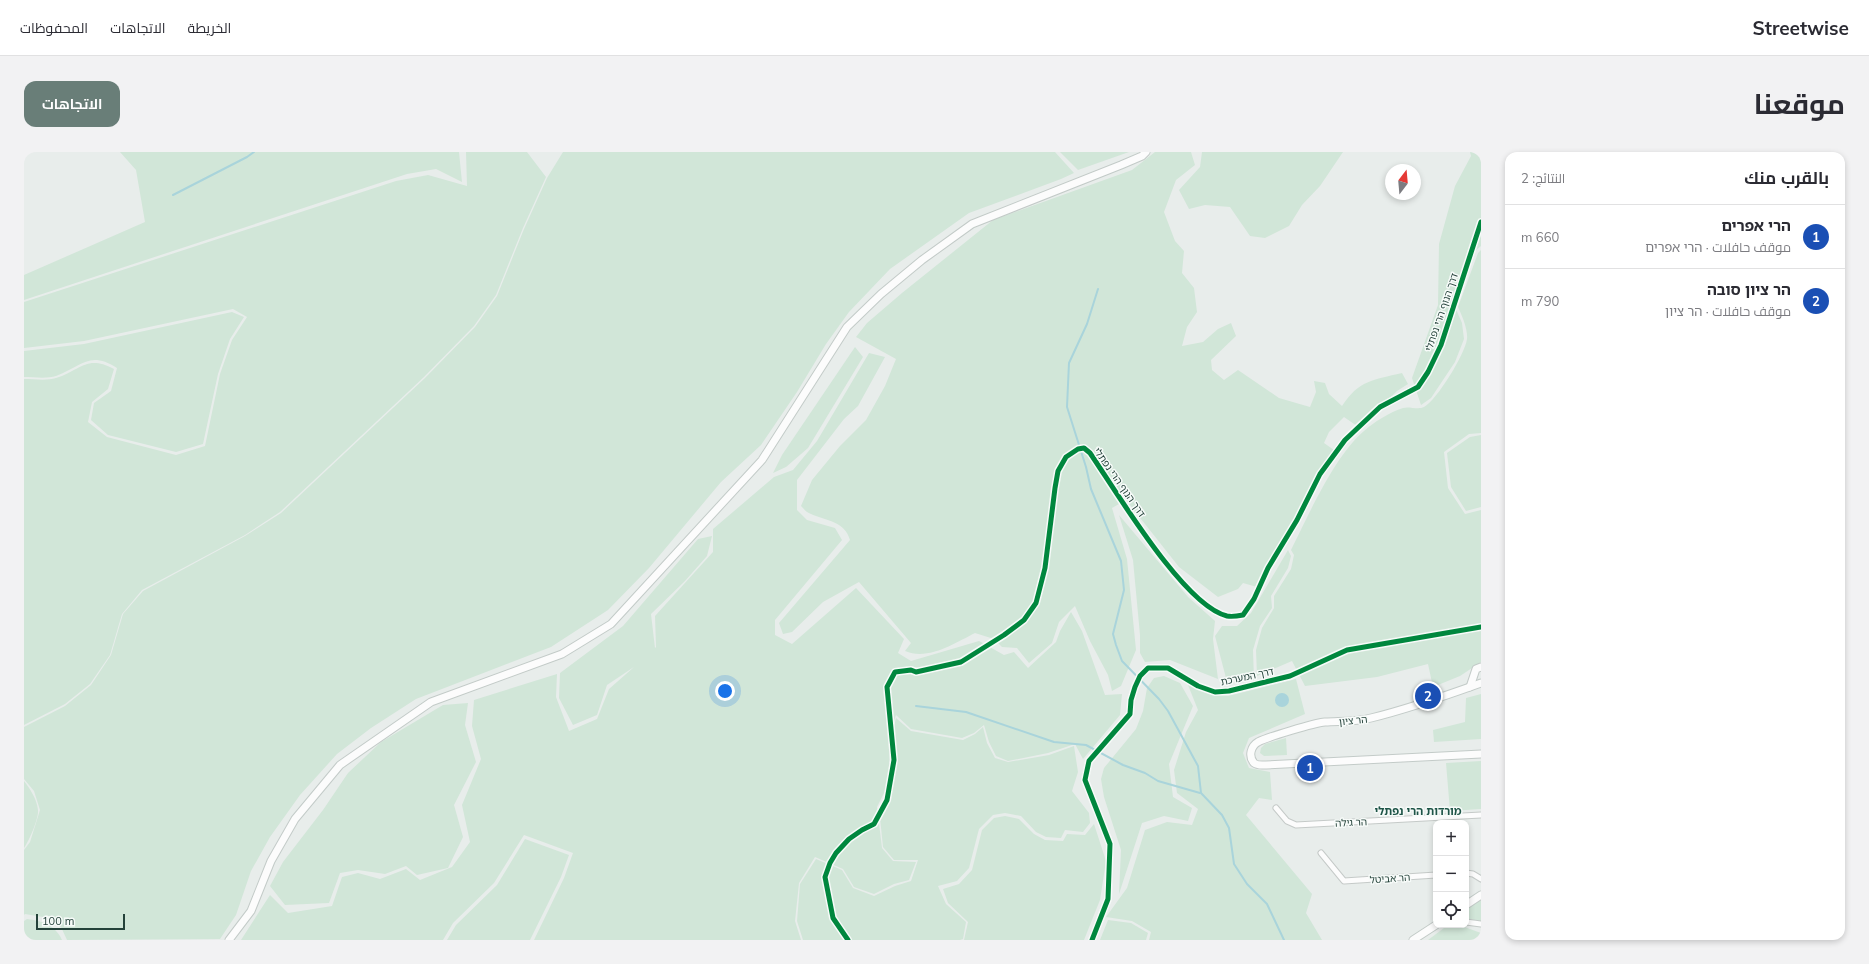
<!DOCTYPE html>
<html lang="ar">
<meta charset="utf-8">
<style>
body{margin:0;font-family:Mulish,Cairo,"Noto Sans Hebrew",sans-serif;background:#f2f2f3;color:#2b2b33;direction:rtl}
.controls{position:absolute;right:12px;bottom:12px;display:grid;overflow:hidden;border-radius:8px;box-shadow:0 2px 6px #0003}
.controls button{width:36px;height:36px;display:grid;place-items:center;padding:0;border:0;border-bottom:1px solid #e1e1e2;background:#fff;color:#2b2b33;font:20px sans-serif}
.compass{position:absolute;left:1361px;top:12px;width:36px;height:36px;border-radius:50%;background:#fff;box-shadow:0 2px 6px #0003;rotate:16deg}
.scale{position:absolute;left:12px;bottom:10px;width:89px;box-sizing:border-box;padding-left:4px;border:2px solid #24423a;border-top:0;font-size:11px;line-height:14px;white-space:nowrap;color:#24423a;-webkit-text-stroke:3px #f7fbf9;paint-order:stroke}
.you{position:absolute;left:701px;top:539px;width:14px;height:14px;margin:-10px;border:3px solid #fff;border-radius:50%;background:#1a73e8;box-shadow:0 0 0 6px #1a73e833}
.badge{display:grid;place-items:center;width:26px;height:26px;border-radius:50%;background:#697e78;color:#fff;font-size:13px;font-weight:700}
.pin{position:absolute;translate:-50% -50%;border:2px solid #fff;box-shadow:0 1px 4px #0006}
.list{margin:0;padding:0;list-style:none}
h2{display:flex;justify-content:space-between;align-items:center;height:52px;margin:0;padding:0 16px;font-size:17px}
h2 small{font-size:13px;font-weight:400;color:#7c7c81}
.list li{display:grid;grid-template-columns:26px 1fr auto;gap:12px;align-items:center;box-sizing:border-box;height:64px;padding:0 16px;border-top:1px solid #e1e1e2}
.list b{display:block;font-size:15px;white-space:nowrap}
.list p{margin:0;font-size:13px;white-space:nowrap;color:#7c7c81}
.list em{font-size:13px;font-style:normal;color:#7c7c81}
.icon{flex:none;width:22px;height:22px;fill:none;stroke:currentColor;stroke-width:2;stroke-linecap:round;stroke-linejoin:round}
.map{position:relative;flex:none;width:1457px;height:788px;overflow:hidden;direction:ltr;border-radius:12px}
header{display:flex;align-items:center;gap:24px;box-sizing:border-box;height:56px;padding:0 20px;background:#fff;border-bottom:1px solid #e1e1e2}
header strong{font-size:19px}
nav{display:flex;gap:22px;margin-inline-start:auto;font-size:14px}
.intro{display:flex;align-items:center;justify-content:space-between;box-sizing:border-box;height:96px;padding:0 24px}
h1{margin:0;font-size:28px}
.button{padding:10px 18px;border-radius:12px;background:#697e78;color:#fff;font-size:14px;font-weight:700}
main{display:flex;gap:24px;padding:0 24px}
aside{flex:1;background:#fff;border-radius:12px;box-shadow:0 2px 6px #0003}
.map>svg:first-child{display:block}
.green{fill:#d1e6d8}
.water{fill:#a9d4db}
.lines{fill:none;stroke-linecap:round;stroke-linejoin:round}
.stream{stroke:#a9d4db;stroke-width:2}
.street-casing{stroke:#c5cac8;stroke-width:7}
.secondary-casing{stroke:#c3cbc8;stroke-width:9}
.street{stroke:#fcfcfc;stroke-width:5}
.secondary{stroke:#fcfcfc;stroke-width:7}
.cycleway-casing{stroke:#f7fbf9;stroke-width:8}
.cycleway{stroke:#00873e;stroke-width:5}
.labels{text-anchor:middle;stroke-width:3;stroke-linejoin:round;paint-order:stroke}
.street-label{font-size:10px;fill:#24423a;stroke:#f7fbf9}
.neighbourhood-label{font-size:11px;font-weight:bold;fill:#1f5548;stroke:#f7fbf9}
</style>
<header>
<strong>Streetwise</strong>
<nav><a>الخريطة</a><a>الاتجاهات</a><a>المحفوظات</a></nav>
</header>
<div class="intro"><h1>موقعنا</h1><a class="button">الاتجاهات</a></div>
<main>
<aside>
<h2>بالقرب منك<small>النتائج: 2</small></h2>
<ul class="list">
<li><span class="badge" style="background:#1a4fb4">1</span><div><b>הרי אפרים</b><p>موقف حافلات · הרי אפרים</p></div><em>660 m</em></li>
<li><span class="badge" style="background:#1a4fb4">2</span><div><b>הר ציון סובה</b><p>موقف حافلات · הר ציון</p></div><em>790 m</em></li>
</ul>
</aside>
<div class="map">
<svg width="1457" height="788" viewBox="0 0 1457 788">
<rect width="100%" height="100%" fill="#e8edeb"/>
<!-- green -->
<g class="green">
<path d="M96,0H435L438,30L412,17L383,22L0,148V123L121,70L112,18Z"/>
<path d="M442,0H503L522,25L499,76L472,143L450,174L400,225L256,360L221,383L118,438L98,462L86,503L66,532L41,552L0,573V227C10,227 23,229 32,226C56,219 62,202 90,217L84,237L68,250L64,270L83,285L152,303L181,294L196,222L208,188L223,165L209,157L60,189L0,196V150L372,29L404,23L443,34Z"/>
<path d="M539,0H1031L1050,21L1037,27L945,61L866,117L825,160L802,192L773,240L737,293L697,330L625,416L584,458L527,495L392,547L347,576L313,602L276,643L246,685L227,719L212,763L196,787L43,788L37,775L19,765L1,762L0,763V698L6,690L16,658L10,639L0,627V575L41,554L67,533L87,503L99,462L119,439L221,384L257,361L401,226L451,175L473,144L500,77L523,26Z"/>
<path d="M1036,0H1105L1054,18Z"/>
<path d="M1131,0H1167L1171,13L1152,28L1140,60L1151,89L1160,99L1158,121L1170,136L1173,160L1163,175L1158,194L1179,190L1194,177L1207,171L1212,184L1187,208L1188,218L1200,228L1214,218L1255,246L1286,255L1292,240L1290,229L1301,231L1305,242L1318,254C1335,228 1349,228 1378,221L1384,232L1373,239L1340,271L1333,274L1320,265L1305,280L1300,291L1310,298L1233,435L1219,431L1214,437L1194,445L1155,415L1102,348L1088,356L1103,407L1112,498L1097,534L1088,539L1084,523L1066,489L1051,454L1035,470L1028,491L1005,511L993,496L978,495L970,487L951,481C931,491 904,509 881,499L887,491L835,430L799,450L768,480L759,482L755,471L826,388C821,369 802,369 787,362C783,361 780,357 777,354L788,328L816,294L842,268L861,234L872,207L832,185L843,171L878,141L969,68L1108,18Z"/>
<path d="M1178,0H1319L1296,34L1278,53L1265,74L1241,86L1226,84L1206,55L1181,53L1165,57L1155,38L1176,15Z"/>
<path d="M1446,0H1457V94L1451,99L1431,155L1438,171L1440,187L1431,210L1407,246L1397,253L1388,226L1414,153L1415,92L1431,34L1447,4Z"/>
<path d="M1457,98V281L1445,282L1420,300L1424,336L1441,362L1457,358V510L1436,524L1409,535L1404,512L1353,525L1281,534L1268,509L1233,524L1232,498L1238,476L1250,456V444L1267,417L1270,403L1267,398C1284,364 1311,303 1340,279C1350,270 1366,260 1379,256C1385,254 1394,258 1400,255C1413,248 1441,202 1443,187C1444,177 1438,164 1434,155L1454,101Z"/>
<path d="M208,160L220,165L206,187L194,222L179,292L152,300L84,283L67,268L70,251L87,239L93,216C65,198 57,215 32,224C23,227 9,225 0,225V199L60,192Z"/>
<path d="M831,195L839,205L784,296L762,315L749,321L758,303Z"/>
<path d="M845,201L861,205L834,254L820,267L773,328V358L783,368L811,376L818,388L751,468V483L768,492L832,436L880,487L874,501L887,509L955,489L980,503L990,500L1004,516L1032,490L1036,479L1047,460L1058,479L1081,543L1098,542L1096,563L1059,607L1051,592L1024,601L984,609L972,604L965,590L960,573L950,581L938,586L887,577L872,563L867,578L864,633L853,655L858,696L869,709L892,710L885,728L870,732L850,742L830,735L819,717L791,705L775,731L771,769L777,788H510L540,726L549,701L500,683L470,731L429,771L419,788H217L246,743L264,761L308,754L318,725L334,721L356,727L382,717L396,728L428,715L446,690L438,653L457,607L448,574L450,548L533,522L532,545L545,579L573,567L585,537L610,515L583,533L573,563L549,573L535,546L536,521L599,474L674,387L688,384L683,404L661,429L627,462L631,496L632,495L631,464L689,400V377L750,325L769,318L793,289Z"/>
<path d="M1457,283V355L1442,359L1427,335L1423,301L1446,285Z"/>
<path d="M1095,363L1164,445L1191,469L1189,487L1194,527L1146,508L1121,510L1116,501V483L1109,408Z"/>
<path d="M1264,398L1267,404L1264,416L1247,444L1248,456L1236,474L1229,498L1230,528L1202,526L1191,484L1198,474H1213L1227,461Z"/>
<path d="M1140,524L1156,531L1169,554L1145,612L1149,645L1168,656L1164,669L1140,664L1118,671L1095,742L1097,698L1080,645L1077,627L1080,616L1112,577L1119,559L1123,536L1130,526Z"/>
<path d="M1272,527L1281,562L1225,586L1219,601L1225,616L1246,620L1248,648L1235,646L1222,663L1288,742L1282,761L1298,788H1125L1127,780L1108,769L1082,765L1103,736L1121,678L1143,670L1168,673L1174,657L1153,641L1150,618L1162,580L1174,558L1164,533L1186,542L1204,544Z"/>
<path d="M1457,542V587L1410,590L1409,578L1441,570L1442,546Z"/>
<path d="M444,551L441,573L452,610L430,653L439,685L424,716L393,723L382,714L361,722L334,718L316,721L305,751L261,753L246,734L259,710L299,658L324,621L357,590L419,553Z"/>
<path d="M872,566L887,579L939,588L951,582L959,575L963,591L971,606L984,610L1025,603L1050,594L1054,620L1048,639L1065,661L1066,671L1059,680L1041,678L1037,686L1022,685L1012,680L997,664L981,661L969,663L955,677L945,716L933,729L914,734L922,752L942,770L939,787L936,788H779L773,769L776,732L792,707L818,718L829,736L850,744L871,734L887,729L894,708H870L859,695L855,656L866,633L869,578Z"/>
<path d="M1262,586L1263,603L1240,604L1236,601L1237,596L1241,592Z"/>
<path d="M1457,609V657L1426,659L1422,611Z"/>
<path d="M0,629C6,637 13,647 14,658C15,666 5,689 0,696Z"/>
<path d="M981,664L995,667L1010,682L1021,688L1039,689L1043,682L1061,683L1070,672L1082,709L1076,748L1060,788H940L944,770L924,751L919,737L935,732L948,718L958,678L970,666Z"/>
<path d="M501,687L545,703L537,725L506,788H423L432,773L473,733Z"/>
<path d="M1457,748V770L1442,767V757Z"/>
<path d="M3,767C19,769 31,773 38,788H0V769Z"/>
<path d="M1084,768L1107,771L1124,781L1122,788H1076Z"/>
<path d="M1424,773H1435L1457,781V788H1404Z"/>
</g>
<!-- water -->
<circle class="water" cx="1258" cy="548" r="7"/>
<g class="lines">
<!-- stream -->
<g class="stream">
<path d="M149,43L223,5L230,0"/>
<path d="M1074,137L1063,172L1045,211L1043,255L1062,315L1067,337L1097,409L1100,438L1089,482L1092,493L1098,509L1135,547L1144,559L1174,614L1177,641L1198,663L1205,676L1210,712L1223,732L1243,752L1260,788"/>
<path d="M892,554L942,560L1030,590L1062,593L1099,613L1121,621L1134,629L1176,641"/>
</g>
<defs>
<g id="street">
<path d="M1252,656L1263,669L1272,673L1457,663"/>
<path d="M1297,701L1320,729L1412,723"/>
<path d="M1442,721L1449,722L1457,727"/>
<path d="M1442,770L1457,772"/>
<path d="M824,788L809,766L801,725L806,711L812,701L825,687L838,678L850,672L863,648L870,608L863,535L871,520L887,518L892,520L937,510L980,483L1000,468L1012,451L1021,416L1031,336L1034,319L1042,305L1054,297L1060,296L1066,301C1092,339 1160,454 1203,464C1208,465 1214,464 1219,463L1230,447L1244,416L1273,368L1296,322L1321,288L1356,255L1394,235L1404,220L1417,193L1457,70"/>
<path d="M1068,788L1084,747L1086,692L1061,628L1065,609L1106,562L1107,548L1111,535L1116,524L1124,516H1144L1174,534L1191,540L1205,539L1266,524L1323,498L1457,475"/>
</g>
<g id="secondary">
<path d="M1457,531C1421,544 1384,557 1347,566C1332,570 1316,569 1301,570C1290,571 1244,585 1234,590C1227,594 1224,604 1230,611C1234,614 1238,613 1242,613L1457,602"/>
<path d="M1446,535L1452,517L1457,515"/>
<path d="M1442,753L1457,743"/>
<path d="M205,788L227,759L247,709L271,667L316,613L407,550L538,502L587,472L738,308L823,175L857,142L898,108L948,72L1097,13L1118,4L1122,0"/>
<path d="M1389,788L1412,773"/>
</g>
</defs>
<!-- street casing -->
<use href="#street" class="street-casing"/>
<!-- secondary casing -->
<use href="#secondary" class="secondary-casing"/>
<!-- street -->
<use href="#street" class="street"/>
<!-- secondary -->
<use href="#secondary" class="secondary"/>
<defs>
<g id="cycleway">
<path d="M824,788L809,766L801,725L806,711L812,701L825,687L838,678L850,672L863,648L870,608L863,535L871,520L887,518L892,520L937,510L980,483L1000,468L1012,451L1021,416L1031,336L1034,319L1042,305L1054,297L1060,296L1066,301C1092,339 1160,454 1203,464C1208,465 1214,464 1219,463L1230,447L1244,416L1273,368L1296,322L1321,288L1356,255L1394,235L1404,220L1417,193L1457,70"/>
<path d="M1068,788L1084,747L1086,692L1061,628L1065,609L1106,562L1107,548L1111,535L1116,524L1124,516H1144L1174,534L1191,540L1205,539L1266,524L1323,498L1457,475"/>
</g>
</defs>
<!-- cycleway casing -->
<use href="#cycleway" class="cycleway-casing"/>
<!-- cycleway -->
<use href="#cycleway" class="cycleway"/>
</g>
<g class="labels">
<!-- street labels -->
<g class="street-label">
<text transform="translate(1417 160) rotate(-71)" y="4">דרך הנוף הרי נפתלי</text>
<text transform="translate(1096 330) rotate(55)" y="4">דרך הנוף הרי נפתלי</text>
<text transform="translate(1223 524) rotate(-12)" y="4">דרך המערכת</text>
<text transform="translate(1329 568) rotate(-6)" y="4">הר ציון</text>
<text transform="translate(1327 670) rotate(-3)" y="4">הר גילה</text>
<text transform="translate(1366 726) rotate(-4)" y="4">הר אביטל</text>
</g>
<!-- neighbourhood labels -->
<g class="neighbourhood-label">
<text x="1394" y="663">מורדות הרי נפתלי</text>
</g>
</g>
</svg>
<div class="controls">
<button>+</button>
<button>−</button>
<button><svg class="icon" aria-label="locate" viewBox="0 0 24 24"><circle cx="12" cy="12" r="6"/><path d="M12 2v4M12 18v4M2 12h4M18 12h4"/></svg></button>
</div>
<svg class="compass" viewBox="-18 -18 36 36"><path d="M0-13l5 13h-10z" fill="#e53935"/><path d="M0 13l5-13h-10z" fill="#7c7c81"/></svg>
<div class="scale">100 m</div>
<div class="you"></div>
<div class="pin badge" style="left:1286px;top:616px;background:#1a4fb4">1</div>
<div class="pin badge" style="left:1404px;top:544px;background:#1a4fb4">2</div>
</div>
</main>
